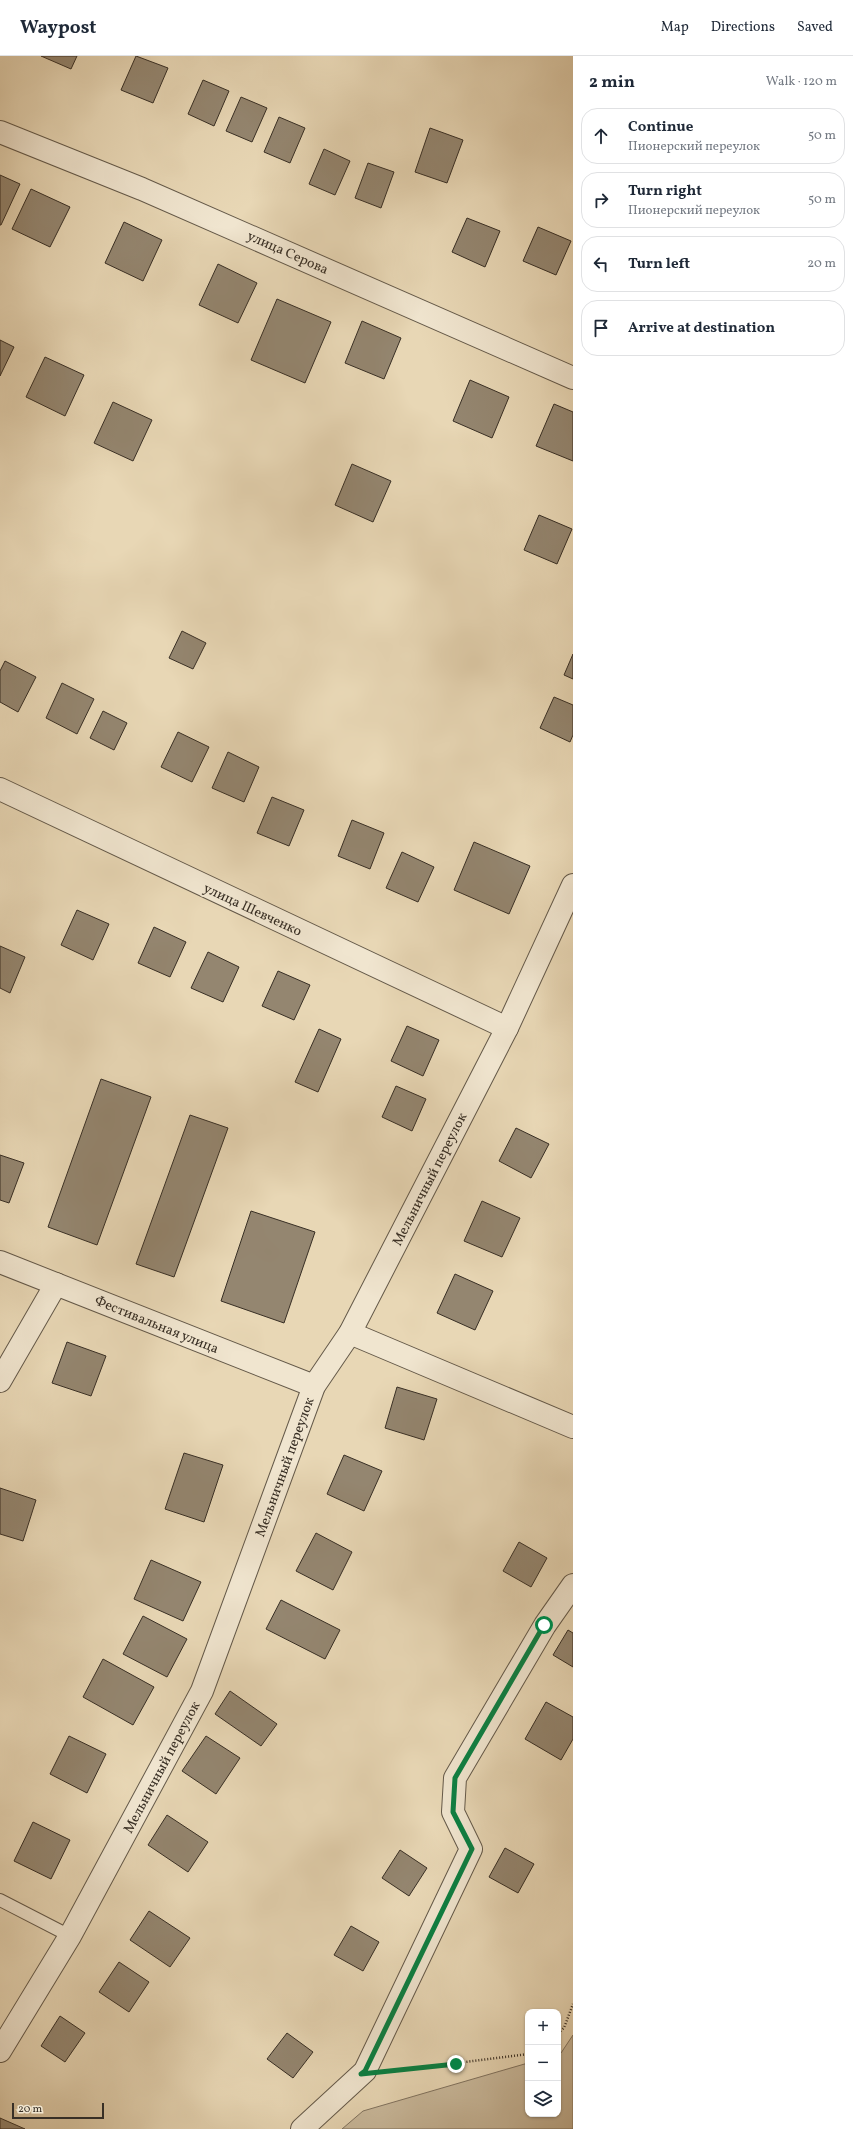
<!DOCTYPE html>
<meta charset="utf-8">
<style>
body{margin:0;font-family:Vollkorn,serif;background:#f2f2f3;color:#1f2937}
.controls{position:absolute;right:12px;bottom:12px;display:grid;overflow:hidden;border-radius:8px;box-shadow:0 1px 3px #0004}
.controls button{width:36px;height:36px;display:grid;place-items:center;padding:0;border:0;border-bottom:1px solid #e0e1e3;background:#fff;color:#1f2937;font:20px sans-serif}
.scale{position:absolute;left:12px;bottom:10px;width:92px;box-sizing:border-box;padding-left:4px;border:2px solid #382f25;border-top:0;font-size:11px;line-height:14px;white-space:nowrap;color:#382f25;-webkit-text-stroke:3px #f0e5cf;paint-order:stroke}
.stop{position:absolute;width:12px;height:12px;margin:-9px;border:3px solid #0b8043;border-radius:50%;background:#fff}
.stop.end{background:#0b8043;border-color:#fff;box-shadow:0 1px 4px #0008}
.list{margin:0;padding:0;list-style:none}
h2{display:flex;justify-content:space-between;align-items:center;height:52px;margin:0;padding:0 16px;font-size:17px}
h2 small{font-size:13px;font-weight:400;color:#747a83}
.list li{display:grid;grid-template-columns:26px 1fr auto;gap:12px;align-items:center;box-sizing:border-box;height:56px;margin:0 8px 8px;padding:0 8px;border:1px solid #e0e1e3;border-radius:16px}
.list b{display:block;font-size:15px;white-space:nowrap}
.list p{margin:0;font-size:13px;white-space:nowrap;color:#747a83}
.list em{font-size:13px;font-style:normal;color:#747a83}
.icon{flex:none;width:22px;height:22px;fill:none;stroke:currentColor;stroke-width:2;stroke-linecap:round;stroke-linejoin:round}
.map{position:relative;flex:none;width:573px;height:2073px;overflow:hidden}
header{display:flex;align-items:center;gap:24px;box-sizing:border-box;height:56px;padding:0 20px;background:#fff;border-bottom:1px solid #e0e1e3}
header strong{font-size:19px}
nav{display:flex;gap:22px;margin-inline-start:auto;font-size:14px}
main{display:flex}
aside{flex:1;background:#fff}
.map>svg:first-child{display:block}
.green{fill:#caba9d;stroke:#817461}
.building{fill:#948670;stroke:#382f25}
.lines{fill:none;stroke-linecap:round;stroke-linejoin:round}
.lane-casing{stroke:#645949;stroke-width:14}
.street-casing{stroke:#645949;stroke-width:24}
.path{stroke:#382f25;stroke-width:2.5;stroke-dasharray:1 2;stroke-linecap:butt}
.lane{stroke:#f0e5cf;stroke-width:12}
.street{stroke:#f0e5cf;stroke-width:22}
.route{stroke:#0b8043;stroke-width:5}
.labels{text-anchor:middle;stroke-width:3.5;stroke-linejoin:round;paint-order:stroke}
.street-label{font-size:14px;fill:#382f25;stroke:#f0e5cf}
</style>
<header>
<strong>Waypost</strong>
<nav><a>Map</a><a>Directions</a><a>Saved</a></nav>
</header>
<main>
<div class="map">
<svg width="573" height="2073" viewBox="0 0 573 2073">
<rect width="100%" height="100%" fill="#e8d7b5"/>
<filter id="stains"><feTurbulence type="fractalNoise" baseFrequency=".005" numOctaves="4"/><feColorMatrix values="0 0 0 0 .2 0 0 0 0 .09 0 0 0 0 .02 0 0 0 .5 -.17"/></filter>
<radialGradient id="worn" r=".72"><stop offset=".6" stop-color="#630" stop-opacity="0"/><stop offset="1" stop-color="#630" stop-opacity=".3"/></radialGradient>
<!-- green -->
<path class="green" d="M573,1979V2073H342L363,2055L528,2007V2058H558V1998L561,1997Z"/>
<!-- building -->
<g class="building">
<path d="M41,0H77L71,13Z"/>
<path d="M136,0L168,12L153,47L121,34Z"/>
<path d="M203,24L229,35L214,70L188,58Z"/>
<path d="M241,41L267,52L252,86L226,75Z"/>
<path d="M279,61L305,72L290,107L264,96Z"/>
<path d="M430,72L463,84L447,127L415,116Z"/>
<path d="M324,93L350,105L335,139L309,128Z"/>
<path d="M368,107L394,116L381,152L355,142Z"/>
<path d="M0,119L20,128L1,169H0Z"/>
<path d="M31,133L70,151L50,191L12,173Z"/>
<path d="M467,162L500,175L485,211L452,196Z"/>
<path d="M124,166L162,184L143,225L105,207Z"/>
<path d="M538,171L571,185L556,219L523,205Z"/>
<path d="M218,208L257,227L238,267L199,249Z"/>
<path d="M277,243L331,266L305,327L251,304Z"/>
<path d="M362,265L401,282L384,323L345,307Z"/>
<path d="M0,284L14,291L0,320Z"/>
<path d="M45,301L84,319L65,360L26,341Z"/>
<path d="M470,324L509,341L492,382L453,365Z"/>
<path d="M113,346L152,364L133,405L94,387Z"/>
<path d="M554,348L573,356V405L536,390Z"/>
<path d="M352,408L391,425L373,466L335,449Z"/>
<path d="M539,459L572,473L557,508L524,494Z"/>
<path d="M182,575L206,587L193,613L169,602Z"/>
<path d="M573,598V623L564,619Z"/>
<path d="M5,605L36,621L18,656L0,646V615Z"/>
<path d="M62,627L94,643L77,678L46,662Z"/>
<path d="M554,641L573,649V679L570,686L540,672Z"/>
<path d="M103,655L127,667L114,694L90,682Z"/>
<path d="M178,676L209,691L192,726L161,711Z"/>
<path d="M228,696L259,711L244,746L212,732Z"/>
<path d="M272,741L304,754L289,790L257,777Z"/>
<path d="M352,764L384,777L370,813L338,800Z"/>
<path d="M474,786L530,810L509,858L454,834Z"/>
<path d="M402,796L434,811L418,846L386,832Z"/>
<path d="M77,854L109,868L93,904L61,889Z"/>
<path d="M154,871L186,886L170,921L138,907Z"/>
<path d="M0,890L25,901L10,937L0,932Z"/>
<path d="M208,896L239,911L223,946L191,932Z"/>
<path d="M278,915L310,929L294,964L262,950Z"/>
<path d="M407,970L439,984L423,1020L391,1005Z"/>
<path d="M319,973L341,983L318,1036L295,1026Z"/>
<path d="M101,1023L151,1041L97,1189L48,1171Z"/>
<path d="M396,1030L426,1043L412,1075L382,1061Z"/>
<path d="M190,1059L228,1072L174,1221L136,1208Z"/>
<path d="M516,1072L549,1088L531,1122L499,1105Z"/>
<path d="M0,1099L24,1107L9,1147L0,1144Z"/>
<path d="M482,1145L520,1162L502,1201L464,1185Z"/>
<path d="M251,1155L315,1176L284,1267L221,1245Z"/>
<path d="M455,1218L493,1235L475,1274L437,1257Z"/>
<path d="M67,1286L106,1300L91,1340L52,1327Z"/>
<path d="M397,1331L437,1343L424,1384L385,1372Z"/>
<path d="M184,1397L223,1409L204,1466L165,1453Z"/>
<path d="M344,1399L382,1415L364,1455L327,1438Z"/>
<path d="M0,1432L36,1444L23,1485L0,1478Z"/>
<path d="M316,1477L352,1496L333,1534L296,1515Z"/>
<path d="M519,1486L547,1502L531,1531L503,1515Z"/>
<path d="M151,1504L201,1526L183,1565L134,1543Z"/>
<path d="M281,1544L340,1574L325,1603L266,1573Z"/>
<path d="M143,1560L187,1583L167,1621L123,1598Z"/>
<path d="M568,1574L573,1577V1611L553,1599Z"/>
<path d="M103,1603L154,1631L133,1669L83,1641Z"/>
<path d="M230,1635L277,1668L261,1690L215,1658Z"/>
<path d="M546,1646L573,1661V1683L561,1704L525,1683Z"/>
<path d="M69,1680L106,1698L87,1737L50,1718Z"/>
<path d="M206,1680L240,1702L216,1738L182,1715Z"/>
<path d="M167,1759L208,1786L188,1816L148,1789Z"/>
<path d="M33,1766L70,1784L51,1823L14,1805Z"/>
<path d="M505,1792L534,1808L518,1837L489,1821Z"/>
<path d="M400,1794L427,1812L409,1840L382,1822Z"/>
<path d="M149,1855L190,1882L170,1911L130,1884Z"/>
<path d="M351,1870L379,1886L363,1915L334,1899Z"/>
<path d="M119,1906L149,1926L129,1956L99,1936Z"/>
<path d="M60,1960L85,1977L65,2006L41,1990Z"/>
<path d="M287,1977L313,1996L293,2022L267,2003Z"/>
<path d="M0,2062L25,2073H0Z"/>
</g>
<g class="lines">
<defs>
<path id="lane" d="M0,1844L70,1880"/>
<g id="street">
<path d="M0,76L142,133L573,322"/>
<path d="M0,733L507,972"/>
<path d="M0,1206L314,1330"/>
<path d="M350,1277L573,1371"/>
<path d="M0,1325L56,1228"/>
<path d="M0,1995L70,1880L202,1635L314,1330L350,1277L507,972L573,829"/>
<path d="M302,2073L365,2015L471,1793L453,1756L455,1722L545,1569L573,1529"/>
</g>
</defs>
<!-- lane casing -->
<use href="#lane" class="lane-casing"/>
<!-- street casing -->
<use href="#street" class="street-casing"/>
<!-- path -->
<g class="path">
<path d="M558,1977L564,1972L573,1948"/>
<path d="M395,2015L528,1998"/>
</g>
<!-- lane -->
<use href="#lane" class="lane"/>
<!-- street -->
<use href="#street" class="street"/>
</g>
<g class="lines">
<!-- route -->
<path class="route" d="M456,2008L361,2018L365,2015L472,1793L453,1756L455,1722L544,1569"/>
</g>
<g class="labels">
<!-- street labels -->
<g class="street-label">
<text transform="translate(288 196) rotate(24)" y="5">улица Серова</text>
<text transform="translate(253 853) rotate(25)" y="5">улица Шевченко</text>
<text transform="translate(429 1123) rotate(-63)" y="5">Мельничный переулок</text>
<text transform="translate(157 1268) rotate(22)" y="5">Фестивальная улица</text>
<text transform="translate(284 1411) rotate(-70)" y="5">Мельничный переулок</text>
<text transform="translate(161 1711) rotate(-62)" y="5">Мельничный переулок</text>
</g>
</g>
<rect width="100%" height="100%" filter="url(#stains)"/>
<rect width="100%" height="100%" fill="url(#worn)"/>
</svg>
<div class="controls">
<button>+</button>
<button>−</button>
<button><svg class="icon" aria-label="layers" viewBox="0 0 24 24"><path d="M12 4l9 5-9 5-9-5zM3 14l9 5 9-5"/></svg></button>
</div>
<div class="scale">20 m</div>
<div class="stop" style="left:544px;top:1569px"></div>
<div class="stop end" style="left:456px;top:2008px"></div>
</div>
<aside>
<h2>2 min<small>Walk · 120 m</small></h2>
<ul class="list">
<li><svg class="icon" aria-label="ahead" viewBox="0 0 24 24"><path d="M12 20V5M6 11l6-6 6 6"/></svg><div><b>Continue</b><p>Пионерский переулок</p></div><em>50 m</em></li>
<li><svg class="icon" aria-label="right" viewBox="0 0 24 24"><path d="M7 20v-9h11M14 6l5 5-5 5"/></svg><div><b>Turn right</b><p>Пионерский переулок</p></div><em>50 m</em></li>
<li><svg class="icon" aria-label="left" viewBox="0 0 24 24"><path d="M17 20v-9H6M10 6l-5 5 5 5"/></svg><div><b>Turn left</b></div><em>20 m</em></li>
<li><svg class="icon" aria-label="arrive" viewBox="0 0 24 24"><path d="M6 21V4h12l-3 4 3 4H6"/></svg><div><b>Arrive at destination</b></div></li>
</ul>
</aside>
</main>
